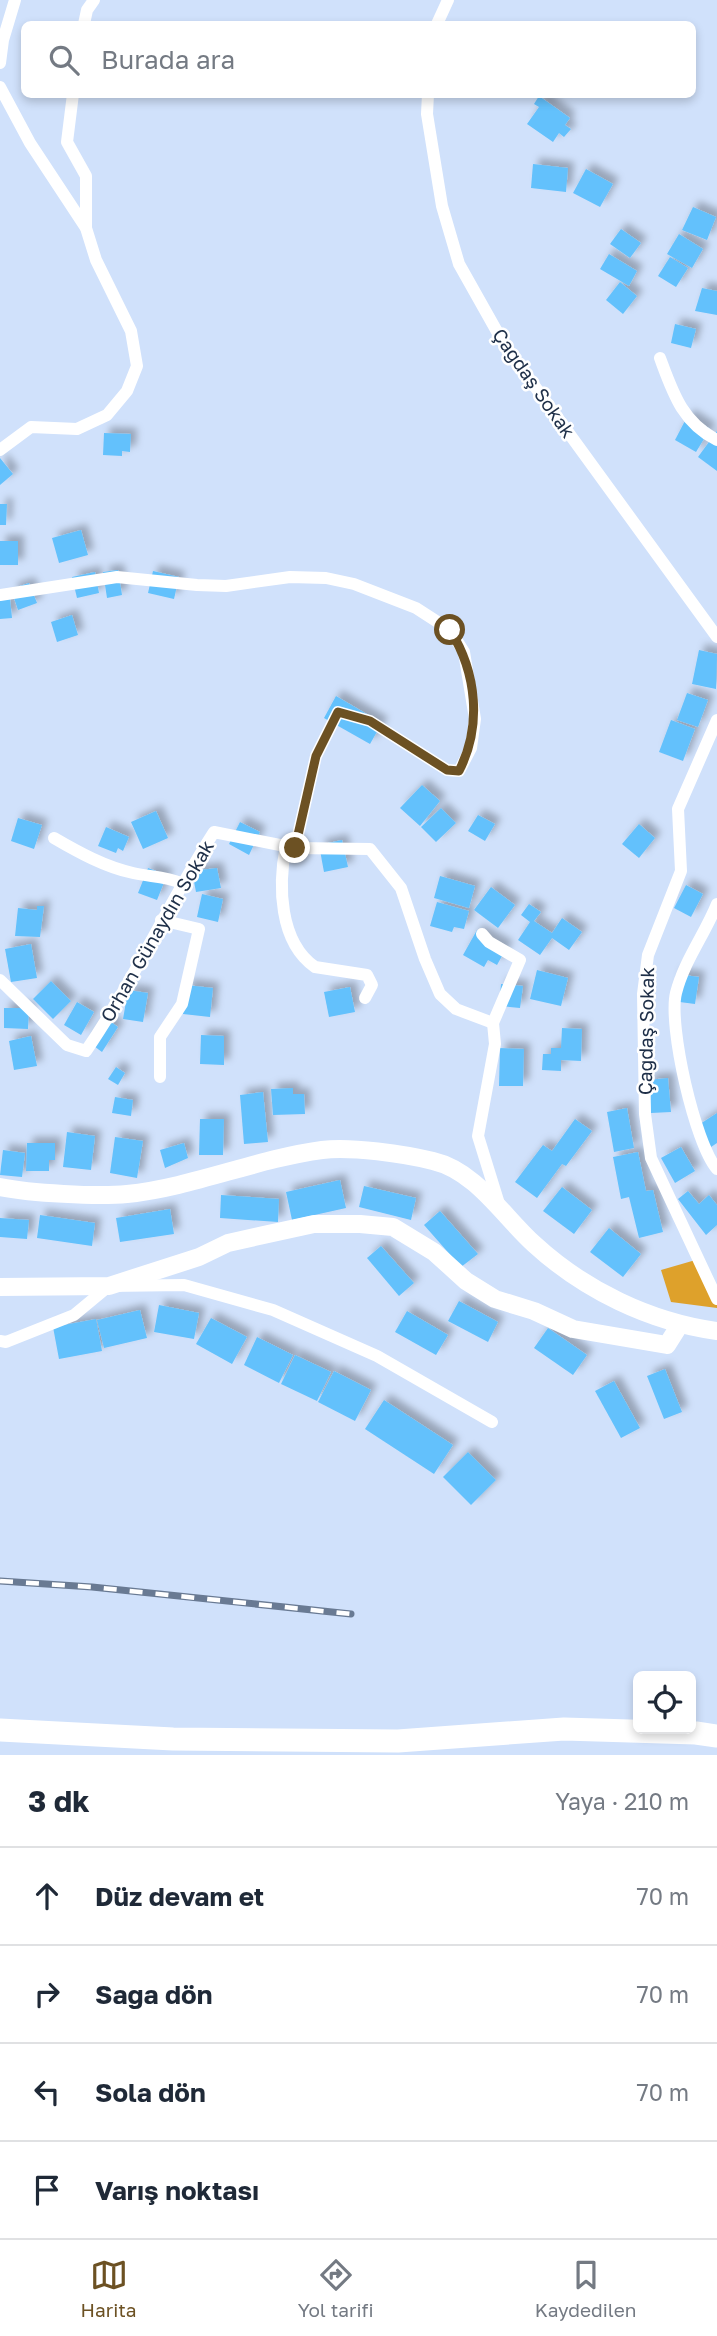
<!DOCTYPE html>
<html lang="tr">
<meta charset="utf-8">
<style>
body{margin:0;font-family:"Golos Text",sans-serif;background:#f2f2f3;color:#1f2937}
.controls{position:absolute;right:21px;bottom:21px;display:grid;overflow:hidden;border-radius:10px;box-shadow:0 4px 10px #0003}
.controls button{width:63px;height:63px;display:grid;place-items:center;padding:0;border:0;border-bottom:2px solid #e0e1e3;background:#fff;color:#1f2937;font:35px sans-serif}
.stop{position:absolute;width:21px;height:21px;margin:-16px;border:5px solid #6c5123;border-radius:50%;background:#fff}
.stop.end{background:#6c5123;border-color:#fff;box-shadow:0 2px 7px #0008}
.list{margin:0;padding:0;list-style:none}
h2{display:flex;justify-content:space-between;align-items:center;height:91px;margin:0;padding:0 28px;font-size:30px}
h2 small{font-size:23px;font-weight:400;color:#747a83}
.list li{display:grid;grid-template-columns:46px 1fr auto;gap:21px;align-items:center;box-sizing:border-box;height:98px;padding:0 28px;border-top:2px solid #e0e1e3}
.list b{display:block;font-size:26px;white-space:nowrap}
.list em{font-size:23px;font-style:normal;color:#747a83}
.icon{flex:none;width:38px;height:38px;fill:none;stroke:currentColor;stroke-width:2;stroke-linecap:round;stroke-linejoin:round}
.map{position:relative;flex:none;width:717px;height:1755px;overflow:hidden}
.search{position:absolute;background:#fff;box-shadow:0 4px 10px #0003;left:21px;right:21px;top:21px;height:77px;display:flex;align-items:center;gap:18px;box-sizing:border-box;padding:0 24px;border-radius:10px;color:#747a83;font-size:26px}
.sheet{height:483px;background:#fff}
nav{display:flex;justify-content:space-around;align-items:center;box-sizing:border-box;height:98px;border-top:2px solid #e0e1e3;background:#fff;font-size:19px;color:#747a83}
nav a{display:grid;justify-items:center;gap:4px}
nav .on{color:#6c5123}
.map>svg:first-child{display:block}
.green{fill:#dea12b}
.building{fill:#63c1fc;filter:url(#shadow)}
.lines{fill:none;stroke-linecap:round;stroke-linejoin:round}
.street{stroke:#fff;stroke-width:12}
.secondary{stroke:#fff;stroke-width:18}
.highway{stroke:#fff;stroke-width:23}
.rail-casing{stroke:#697a93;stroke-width:7}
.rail{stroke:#fff;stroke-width:4.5;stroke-dasharray:13;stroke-linecap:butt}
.route{stroke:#6c5123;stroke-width:9}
.labels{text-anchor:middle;stroke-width:5;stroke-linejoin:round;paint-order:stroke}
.street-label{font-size:19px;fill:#1e2f48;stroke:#fff}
</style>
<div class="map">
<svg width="717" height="1755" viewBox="0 0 717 1755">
<defs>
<filter id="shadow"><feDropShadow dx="6" dy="-6" stdDeviation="3.5" flood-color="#0004"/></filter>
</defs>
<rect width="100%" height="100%" fill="#d0e1fb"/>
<!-- green -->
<path class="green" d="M699,1259L717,1299V1308L671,1302L661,1270Z"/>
<!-- building -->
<g class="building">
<path d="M539,96L570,118L565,125L571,129L564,137L559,133L553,142L527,124L539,107L534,104Z"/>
<path d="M533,164L568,168L566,192L531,188Z"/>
<path d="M586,169L613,184L600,207L573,193Z"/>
<path d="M693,207L716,217L707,240L682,230Z"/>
<path d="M621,229L641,243L630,258L610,244Z"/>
<path d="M679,234L703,249L692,268L667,254Z"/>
<path d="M609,254L637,271L629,286L600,269Z"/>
<path d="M670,257L688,268L676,287L658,276Z"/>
<path d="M620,282L637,296L623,314L606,300Z"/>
<path d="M702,288L717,291V315L695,311Z"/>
<path d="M675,324L696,329L691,348L671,343Z"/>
<path d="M688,415L710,429L696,452L675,440Z"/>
<path d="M717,431V471L698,457Z"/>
<path d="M104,433L131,434L130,452L122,451V456L103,455Z"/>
<path d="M0,458L13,474L0,485Z"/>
<path d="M0,504H7L6,525H0Z"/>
<path d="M81,530L88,555L59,563L52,538Z"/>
<rect x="0" y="541" width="18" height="24"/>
<path d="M118,570L122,595L107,598L103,572Z"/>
<path d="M153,571L179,577L174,599L148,593Z"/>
<path d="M95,572L99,593L77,598L72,577Z"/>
<path d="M29,583L37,603L18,610L11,589Z"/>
<path d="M10,599L12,618L0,619V600Z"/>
<path d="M72,615L78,635L57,642L51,622Z"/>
<path d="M699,650L717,654L716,689L692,684Z"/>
<path d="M687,693L708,700L698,727L677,720Z"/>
<path d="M336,696L382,723L370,744L324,718Z"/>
<path d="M671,720L695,729L683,761L659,752Z"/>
<path d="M422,785L440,801L420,826L400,808Z"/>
<path d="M441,808L456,823L436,842L421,827Z"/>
<path d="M156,811L168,838L143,849L131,822Z"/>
<path d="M478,815L495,824L485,841L468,831Z"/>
<path d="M18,818L42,825L34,849L11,841Z"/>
<path d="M240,822L260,832L249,855L229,844Z"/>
<path d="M639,824L655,838L639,858L622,844Z"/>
<path d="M106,827L129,837L123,851L118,848L116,853L98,846Z"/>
<path d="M342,840L348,867L324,872L319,845Z"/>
<path d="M148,868L167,875L157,900L138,893Z"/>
<path d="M217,868L221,888L196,892L192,871Z"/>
<path d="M440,876L475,886L469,908L434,898Z"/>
<path d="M686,885L703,894L691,917L674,908Z"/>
<path d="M491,887L515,905L498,928L474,910Z"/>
<path d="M202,894L223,899L218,922L197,917Z"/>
<path d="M437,902L469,911L464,929L454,927L452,932L430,926Z"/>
<path d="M529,904L541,912L534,921L552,933L562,918L582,932L569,950L552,938L540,955L518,940L530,922L521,915Z"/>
<path d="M37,906H44L40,937L15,936L18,908L37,910Z"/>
<path d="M477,930L507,947L497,965L488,960L484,967L463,955Z"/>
<path d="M31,944L37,978L11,982L5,949Z"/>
<path d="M537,970L568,978L561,1006L530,999Z"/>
<path d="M676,974L699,977L695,1004L672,1001Z"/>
<path d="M51,981L71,1001L53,1019L33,999Z"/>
<path d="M501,984L523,986L520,1008L499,1006Z"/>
<path d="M186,985L213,988L210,1017L183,1014Z"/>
<path d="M350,987L355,1012L329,1017L324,992Z"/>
<path d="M128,990L148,993L143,1022L123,1019Z"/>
<path d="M77,1002L94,1012L81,1035L64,1025Z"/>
<path d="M4,1008H29L28,1029L4,1028Z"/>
<path d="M104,1017L118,1027L102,1052L87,1041Z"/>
<path d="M562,1028L582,1029L581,1061L561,1060V1071L542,1070L543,1054H551V1048H561Z"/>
<path d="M201,1035L224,1036V1065L200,1064Z"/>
<path d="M31,1036L37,1066L14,1070L9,1041Z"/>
<path d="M500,1048L524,1049L523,1086H499Z"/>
<path d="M116,1067L125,1073L118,1085L108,1079Z"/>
<path d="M668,1078L671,1112L651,1113L648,1080Z"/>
<path d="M293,1088V1094H304L305,1114L273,1115L271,1089Z"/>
<path d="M263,1092L268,1142L244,1144L240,1095Z"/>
<path d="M115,1097L133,1100L131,1116L112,1113Z"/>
<path d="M627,1108L634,1148L614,1152L607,1112Z"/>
<path d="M717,1113V1143L711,1147L697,1126Z"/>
<path d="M200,1119H224L223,1155H199Z"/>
<path d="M575,1119L592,1131L566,1166L562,1164L537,1198L515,1182L543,1145L552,1151Z"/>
<path d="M67,1132L95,1136L91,1170L63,1167Z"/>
<path d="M115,1137L143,1141L137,1178L110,1173Z"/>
<path d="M27,1143H55V1160H49V1171H26Z"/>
<path d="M184,1143L188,1158L165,1168L160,1150Z"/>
<path d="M681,1147L695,1171L675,1183L661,1158Z"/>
<path d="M3,1150L25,1153L22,1177L0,1175Z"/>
<path d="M638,1152L646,1191L653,1190L663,1232L639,1238L629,1197L621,1199L613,1157Z"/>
<path d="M340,1180L346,1208L292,1220L286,1192Z"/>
<path d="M364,1186L416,1198L411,1220L359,1207Z"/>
<path d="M562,1187L592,1210L574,1234L543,1211Z"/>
<path d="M688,1191L699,1204L709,1195L717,1205V1225L706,1235L678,1199Z"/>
<path d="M221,1195L279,1199L278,1222L220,1218Z"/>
<path d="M170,1209L174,1234L120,1242L116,1218Z"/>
<path d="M440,1211L478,1254L461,1267L424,1225Z"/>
<path d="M40,1215L95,1223L92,1246L37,1238Z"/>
<path d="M0,1218L29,1220L27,1239L0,1237Z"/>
<path d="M609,1228L641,1254L623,1277L590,1252Z"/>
<path d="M381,1246L414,1283L399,1296L367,1258Z"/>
<path d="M459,1301L498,1322L488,1342L448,1321Z"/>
<path d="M159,1305L199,1313L194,1339L154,1332Z"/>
<path d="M140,1310L147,1338L104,1348L97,1320Z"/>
<path d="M407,1311L448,1335L436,1355L395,1332Z"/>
<path d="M211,1318L247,1337L232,1364L196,1344Z"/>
<path d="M96,1319L102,1351L59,1359L53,1327Z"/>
<path d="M548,1328L587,1355L573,1375L534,1348Z"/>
<path d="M257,1337L293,1355L279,1383L244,1365Z"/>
<path d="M295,1355L331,1372L317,1401L281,1384Z"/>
<path d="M665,1369L682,1412L664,1419L647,1376Z"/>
<path d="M334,1371L371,1390L355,1421L318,1402Z"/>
<path d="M614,1381L640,1428L621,1438L595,1391Z"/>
<path d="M384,1400L453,1445L434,1474L365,1429Z"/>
<path d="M468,1452L496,1480L471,1505L443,1477Z"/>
</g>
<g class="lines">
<!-- street -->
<g class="street">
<path d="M84,24L87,10L94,0"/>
<path d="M437,24L448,0"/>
<path d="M0,63L3,40L15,0"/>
<path d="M0,87L30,143L86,228L96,260L131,331L137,366L127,391L107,415L77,429L31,427L0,450"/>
<path d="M73,94L67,142L86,176V228"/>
<path d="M428,94L427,114L442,206L459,264L504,344L717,637"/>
<path d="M660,358C673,393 682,422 717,440"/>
<path d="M0,595L117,577L197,585L226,586L290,577L326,578L354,584L416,608L450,630L464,652L475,719L471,748L459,771L447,770L370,721L338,712L316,756L295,848"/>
<path d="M717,720L678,809L681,871L648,955L643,994L645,1114L651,1158L717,1299"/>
<path d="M54,838C78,852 105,867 133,873C150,877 165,876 181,883"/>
<path d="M286,846C278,885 279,942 315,967L367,975L372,985L365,998"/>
<path d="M717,904C705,934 684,961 676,993C668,1025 695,1144 717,1169"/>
<path d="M482,934L489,942L520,960L493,1023"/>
<path d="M0,980L67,1045L86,1051C134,981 168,903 214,832L295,848L370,849L401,888L425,959L440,994L456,1009L493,1023"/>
<path d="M493,1023L495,1044L478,1136L500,1207"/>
<path d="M160,1077V1037L182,1004L199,929L161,920"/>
<path d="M0,1341L6,1342L74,1315L109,1286L184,1285L273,1310L377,1356L492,1422"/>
</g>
<!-- secondary -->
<g class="secondary">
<path d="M0,1187C30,1193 97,1197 127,1194C193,1187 256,1159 322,1150C350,1146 405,1154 433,1161C476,1171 503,1216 534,1244C584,1290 650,1322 717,1331"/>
<path d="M0,1287L109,1286L199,1257L228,1243L259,1236L314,1224H360L393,1227L434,1252L466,1281L495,1299L534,1311L573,1329L667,1345L679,1326"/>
</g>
<!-- highway -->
<path class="highway" d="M0,1730L173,1739L398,1741L564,1729L696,1733L717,1736"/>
<defs>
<path id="rail" d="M0,1581L92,1587L351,1614"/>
</defs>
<!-- rail casing -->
<use href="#rail" class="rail-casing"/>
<!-- rail -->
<use href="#rail" class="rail"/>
</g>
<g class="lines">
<!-- route -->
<path class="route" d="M295,848L316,756L338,712L370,721L447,770L459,771C482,726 477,673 450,630"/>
</g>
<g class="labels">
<!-- street labels -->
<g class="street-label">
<text transform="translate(534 383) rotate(55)" y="7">Çağdaş Sokak</text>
<text transform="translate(157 931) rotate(-60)" y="7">Orhan Günaydın Sokak</text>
<text transform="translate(646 1031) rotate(-89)" y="7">Çağdaş Sokak</text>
</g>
</g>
</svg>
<div class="controls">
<button><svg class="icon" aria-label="locate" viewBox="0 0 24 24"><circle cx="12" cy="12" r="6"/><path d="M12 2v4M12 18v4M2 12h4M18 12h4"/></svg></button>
</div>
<div class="stop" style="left:450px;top:630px"></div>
<div class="stop end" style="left:295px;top:848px"></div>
<div class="search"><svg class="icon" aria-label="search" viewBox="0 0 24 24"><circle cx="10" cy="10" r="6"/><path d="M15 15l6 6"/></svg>Burada ara</div>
</div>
<section class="sheet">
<h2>3 dk<small>Yaya · 210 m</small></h2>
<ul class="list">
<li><svg class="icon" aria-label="ahead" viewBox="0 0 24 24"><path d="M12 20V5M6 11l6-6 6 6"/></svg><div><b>Düz devam et</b></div><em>70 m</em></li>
<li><svg class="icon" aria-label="right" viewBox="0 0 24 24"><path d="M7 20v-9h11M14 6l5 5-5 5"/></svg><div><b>Sağa dön</b></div><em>70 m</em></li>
<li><svg class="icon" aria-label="left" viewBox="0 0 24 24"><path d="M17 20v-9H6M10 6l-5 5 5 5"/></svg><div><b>Sola dön</b></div><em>70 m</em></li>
<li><svg class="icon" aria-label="arrive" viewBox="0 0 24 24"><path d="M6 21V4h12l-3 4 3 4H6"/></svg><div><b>Varış noktası</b></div></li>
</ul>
</section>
<nav>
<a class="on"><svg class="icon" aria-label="map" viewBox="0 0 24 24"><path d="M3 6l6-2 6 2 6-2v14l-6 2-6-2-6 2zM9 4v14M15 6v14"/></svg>Harita</a>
<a><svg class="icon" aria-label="directions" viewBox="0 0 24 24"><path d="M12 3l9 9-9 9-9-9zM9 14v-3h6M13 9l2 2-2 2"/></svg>Yol tarifi</a>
<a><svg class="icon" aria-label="saved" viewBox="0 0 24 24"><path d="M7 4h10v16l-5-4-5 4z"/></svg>Kaydedilen</a>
</nav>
